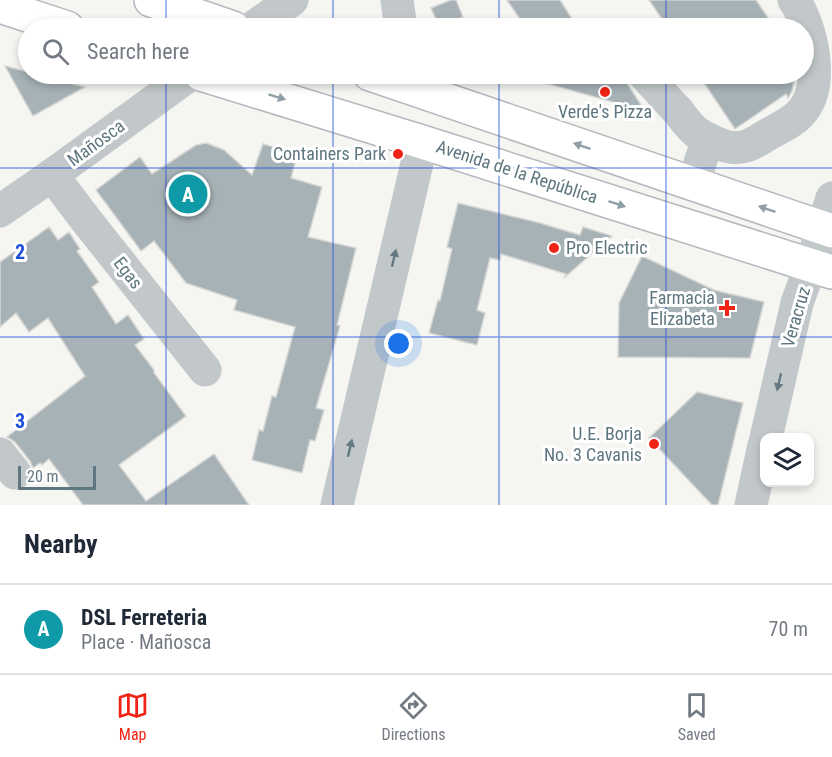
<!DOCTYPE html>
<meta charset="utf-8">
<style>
body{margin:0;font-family:"Roboto Condensed",sans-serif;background:#f6f6f7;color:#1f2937}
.controls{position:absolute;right:18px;bottom:18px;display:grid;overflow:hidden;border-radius:12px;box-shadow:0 3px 9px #0003}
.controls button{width:54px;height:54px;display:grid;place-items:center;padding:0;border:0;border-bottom:2px solid #e0e1e3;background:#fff;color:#1f2937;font:30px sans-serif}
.scale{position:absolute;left:18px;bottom:15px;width:78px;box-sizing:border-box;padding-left:6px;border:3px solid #5e767f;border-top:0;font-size:16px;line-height:21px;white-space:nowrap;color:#5e767f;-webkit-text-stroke:4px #fff;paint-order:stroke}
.you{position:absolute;left:399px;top:344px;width:21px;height:21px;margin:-15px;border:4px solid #fff;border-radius:50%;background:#1a73e8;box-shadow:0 0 0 9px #1a73e833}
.badge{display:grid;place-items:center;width:39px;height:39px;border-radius:50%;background:#f12315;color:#fff;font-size:20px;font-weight:700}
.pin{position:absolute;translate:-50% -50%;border:3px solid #fff;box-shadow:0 2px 6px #0006}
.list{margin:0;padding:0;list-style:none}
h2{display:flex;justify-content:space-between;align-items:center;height:78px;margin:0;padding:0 24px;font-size:26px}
h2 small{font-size:20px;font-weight:400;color:#747a83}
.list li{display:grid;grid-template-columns:39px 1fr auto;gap:18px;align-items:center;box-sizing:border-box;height:90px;padding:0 24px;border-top:2px solid #e0e1e3}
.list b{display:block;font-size:22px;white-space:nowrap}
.list p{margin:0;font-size:20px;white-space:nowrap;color:#747a83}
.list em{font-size:20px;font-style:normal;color:#747a83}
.icon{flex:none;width:33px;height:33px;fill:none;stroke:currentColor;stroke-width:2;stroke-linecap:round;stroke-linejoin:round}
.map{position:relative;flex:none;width:832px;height:505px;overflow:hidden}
.search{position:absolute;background:#fff;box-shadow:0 3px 9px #0003;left:18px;right:18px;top:18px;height:66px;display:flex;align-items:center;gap:15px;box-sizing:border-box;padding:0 21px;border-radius:33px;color:#747a83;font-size:22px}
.sheet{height:168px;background:#fff}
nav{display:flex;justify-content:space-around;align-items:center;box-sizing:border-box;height:84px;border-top:2px solid #e0e1e3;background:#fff;font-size:16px;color:#747a83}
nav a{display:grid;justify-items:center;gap:3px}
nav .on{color:#f12315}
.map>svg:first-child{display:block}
.building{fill:#a6b2b6;stroke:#d6d6d4;stroke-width:1.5}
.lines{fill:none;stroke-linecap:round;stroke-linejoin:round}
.major-casing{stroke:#b3b9bc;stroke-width:36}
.minor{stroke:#c2c7ca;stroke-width:33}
.major{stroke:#fff;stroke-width:33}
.oneway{fill:#8e9fa5}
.oneway2{fill:#637a83}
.grid{fill:none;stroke:#1d4ed8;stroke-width:1.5;stroke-opacity:0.55}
.poi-dot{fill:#f12315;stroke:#fff;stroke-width:2}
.labels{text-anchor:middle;stroke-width:6;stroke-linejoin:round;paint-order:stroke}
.poi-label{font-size:18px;fill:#5e767f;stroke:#fff;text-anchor:end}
.street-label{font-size:18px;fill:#5e767f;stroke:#fff}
.grid-label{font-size:20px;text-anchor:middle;font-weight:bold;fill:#1d4ed8;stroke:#fff;stroke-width:6;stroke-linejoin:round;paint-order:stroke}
</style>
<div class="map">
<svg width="832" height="505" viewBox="0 0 832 505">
<rect width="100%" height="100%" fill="#f5f5f1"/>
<!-- building -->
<g class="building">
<path d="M451,0H456L463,17L439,26L431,8Z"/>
<path d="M507,0H560L578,28H526Z"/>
<path d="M649,0H756L775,28H668Z"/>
<path d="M5,66L28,72V74H33L85,87L33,116Z"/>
<path d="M535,74H621L645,111L534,80Z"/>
<path d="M698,74H795L792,91L788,98L786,94L735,129Z"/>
<path d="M206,143L224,150L252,175L263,144L281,149L279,158L295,163L291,178L322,187L308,237L356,248L337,325L340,326L316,408L324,410L315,441L310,440L302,473L252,460L259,430L263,431L272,396L276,397L295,327L234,310L237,300L186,283L154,241L141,251L96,190L140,157L152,174L196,145Z"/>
<path d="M458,203L540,223L580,235L583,227L612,236L565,277L566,274L501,254L500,260L490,258L477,310L485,313L477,345L429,333L438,300L440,301L452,249L447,247Z"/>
<path d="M49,227L58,240L69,232L80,249L77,251L99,282L92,287L116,324L128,315L144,339L135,345L154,370V373L186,416L119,465L146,501L214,454L249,505H83L49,459L42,465L40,463L33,468L30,461L15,442L7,437L85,376L48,318L29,332L16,313L0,327V262Z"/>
<path d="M642,256L714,290L764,302L750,358L618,357L619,303Z"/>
<path d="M697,392L743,403L718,505H712L649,438Z"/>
</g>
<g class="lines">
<defs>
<g id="major">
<path d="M151,0L233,28"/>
<path d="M0,6L67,28"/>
<path d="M201,74L422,142L832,272"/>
<path d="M370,74L832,231"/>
</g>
</defs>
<!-- major casing -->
<use href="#major" class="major-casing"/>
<!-- minor -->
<g class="minor">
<path d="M397,0L401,28"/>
<path d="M252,28L292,0"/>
<path d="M644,74C655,86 666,99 678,111C683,118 689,126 696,132C705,138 715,143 725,146C742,151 753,144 767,135C779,128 796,121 804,109C824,82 812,26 794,0"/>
<path d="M52,175L86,220L205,370"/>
<path d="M693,184L704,151L710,140"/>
<path d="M0,211L52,175L191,74"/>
<path d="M766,438L797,303L811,265L832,198"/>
<path d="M0,454L15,473"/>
<path d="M337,505L422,142"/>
<path d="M751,505L764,445"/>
</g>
<!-- major -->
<use href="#major" class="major"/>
</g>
<!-- one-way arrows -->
<defs><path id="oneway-solid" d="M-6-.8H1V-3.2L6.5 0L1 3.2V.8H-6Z" transform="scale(1.5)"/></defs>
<g class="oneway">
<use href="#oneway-solid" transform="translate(277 97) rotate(17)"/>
<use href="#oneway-solid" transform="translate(582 146) rotate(-161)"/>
<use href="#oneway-solid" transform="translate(617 204) rotate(18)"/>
<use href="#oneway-solid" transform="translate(767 209) rotate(-161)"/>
</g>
<g class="oneway2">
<use href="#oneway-solid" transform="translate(394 258) rotate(-77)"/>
<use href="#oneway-solid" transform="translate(779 382) rotate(103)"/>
<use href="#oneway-solid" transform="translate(350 448) rotate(-77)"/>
</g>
<!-- grid -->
<path class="grid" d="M166,0V28M333,0V28M499,0V28M666,0V28M166,74V505M333,74V505M499,74V505M666,74V505M0,168H832M0,337H832"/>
<!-- markers -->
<g class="poi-dot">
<circle cx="605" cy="92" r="6"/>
<circle cx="398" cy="154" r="6"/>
<circle cx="554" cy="248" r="6"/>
<path d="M724 299h6v6h6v6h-6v6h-6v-6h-6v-6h6z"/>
<circle cx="654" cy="444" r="6"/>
</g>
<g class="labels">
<!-- poi labels -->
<g class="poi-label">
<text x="605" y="118" text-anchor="middle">Verde's Pizza</text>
<text x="386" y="160">Containers Park</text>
<text x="566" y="254" text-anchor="start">Pro Electric</text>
<text x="715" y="304">Farmacia<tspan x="715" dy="21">Elizabeta</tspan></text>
<text x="642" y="440">U.E. Borja<tspan x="642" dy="21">No. 3 Cavanis</tspan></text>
</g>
<!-- street labels -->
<g class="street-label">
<text transform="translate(96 143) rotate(-36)" y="6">Mañosca</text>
<text transform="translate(517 172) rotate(18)" y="6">Avenida de la República</text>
<text transform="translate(128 273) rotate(52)" y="6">Egas</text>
<text transform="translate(796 317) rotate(-74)" y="6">Veracruz</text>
</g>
</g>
<g class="grid-label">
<text x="20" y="259">2</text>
<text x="20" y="428">3</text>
</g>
</svg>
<div class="controls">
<button><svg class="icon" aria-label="layers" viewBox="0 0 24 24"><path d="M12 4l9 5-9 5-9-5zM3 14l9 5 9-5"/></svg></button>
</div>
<div class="scale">20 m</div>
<div class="you"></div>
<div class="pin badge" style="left:188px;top:194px;background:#0f9aa8">A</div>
<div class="search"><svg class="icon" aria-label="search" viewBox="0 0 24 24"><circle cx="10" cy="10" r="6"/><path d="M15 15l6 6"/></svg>Search here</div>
</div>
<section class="sheet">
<h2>Nearby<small></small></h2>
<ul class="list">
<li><span class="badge" style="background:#0f9aa8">A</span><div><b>DSL Ferreteria</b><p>Place · Mañosca</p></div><em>70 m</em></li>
</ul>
</section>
<nav>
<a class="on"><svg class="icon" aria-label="map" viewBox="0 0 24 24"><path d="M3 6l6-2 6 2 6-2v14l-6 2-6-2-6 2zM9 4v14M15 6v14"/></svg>Map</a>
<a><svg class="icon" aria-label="directions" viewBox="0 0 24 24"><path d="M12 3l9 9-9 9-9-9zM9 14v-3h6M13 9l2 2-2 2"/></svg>Directions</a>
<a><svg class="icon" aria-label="saved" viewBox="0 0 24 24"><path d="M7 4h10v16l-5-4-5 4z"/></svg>Saved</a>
</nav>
